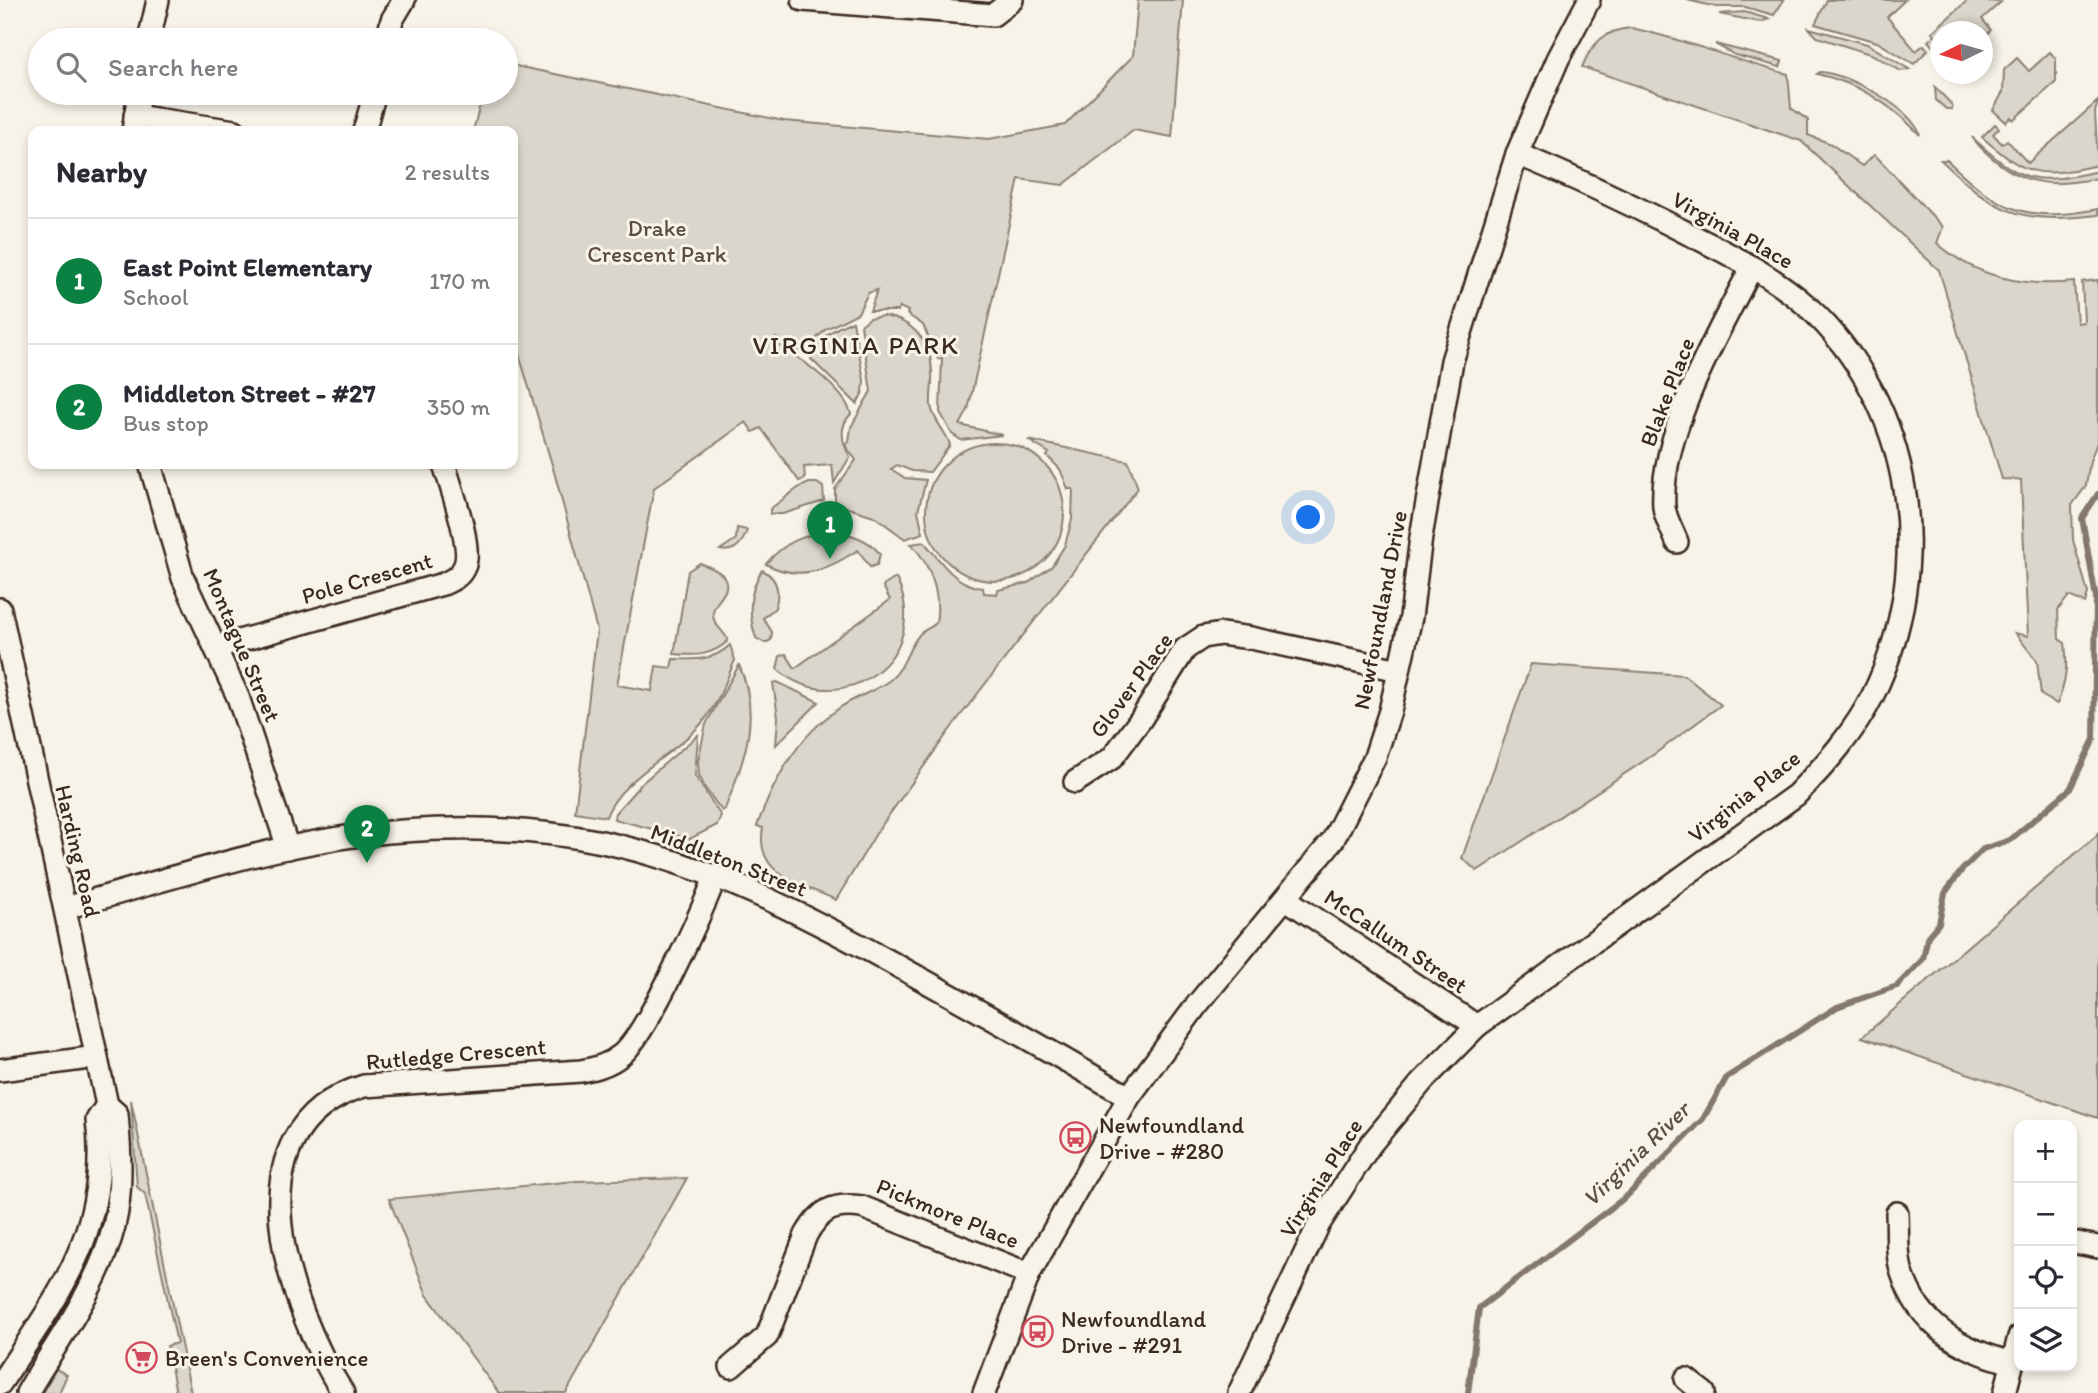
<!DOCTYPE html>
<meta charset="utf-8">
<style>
body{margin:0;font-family:Itim,sans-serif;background:#f2f2f3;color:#2b2b33}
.controls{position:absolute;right:21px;bottom:21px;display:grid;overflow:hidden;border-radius:14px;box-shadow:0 4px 10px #0003}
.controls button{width:63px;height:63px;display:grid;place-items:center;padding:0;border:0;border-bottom:2px solid #e1e1e2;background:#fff;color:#2b2b33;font:35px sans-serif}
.compass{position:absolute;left:1930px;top:21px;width:63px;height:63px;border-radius:50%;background:#fff;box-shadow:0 4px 10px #0003;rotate:265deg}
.you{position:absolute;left:1309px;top:518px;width:24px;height:24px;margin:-18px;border:5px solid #fff;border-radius:50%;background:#1a73e8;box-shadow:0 0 0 10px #1a73e833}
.badge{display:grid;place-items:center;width:46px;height:46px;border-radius:50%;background:#0b8043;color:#fff;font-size:23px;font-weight:700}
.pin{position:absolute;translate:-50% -58px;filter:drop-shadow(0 2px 4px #0008)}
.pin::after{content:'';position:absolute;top:37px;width:24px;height:21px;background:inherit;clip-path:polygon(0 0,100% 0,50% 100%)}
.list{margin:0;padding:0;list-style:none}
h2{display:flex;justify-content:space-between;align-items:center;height:91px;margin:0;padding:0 28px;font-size:30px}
h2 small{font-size:23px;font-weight:400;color:#7c7c81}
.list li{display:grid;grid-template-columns:46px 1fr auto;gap:21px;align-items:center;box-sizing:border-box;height:126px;padding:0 28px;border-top:2px solid #e1e1e2}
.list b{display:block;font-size:26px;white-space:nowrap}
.list p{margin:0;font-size:23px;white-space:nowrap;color:#7c7c81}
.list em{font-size:23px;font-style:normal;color:#7c7c81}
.icon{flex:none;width:38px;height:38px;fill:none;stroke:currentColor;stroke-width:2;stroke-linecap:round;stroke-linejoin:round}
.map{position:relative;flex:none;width:2098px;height:1393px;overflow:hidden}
.search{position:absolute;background:#fff;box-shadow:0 4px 10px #0003;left:28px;top:28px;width:490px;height:77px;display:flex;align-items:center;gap:18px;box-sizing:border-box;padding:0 24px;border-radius:38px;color:#7c7c81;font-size:26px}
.panel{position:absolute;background:#fff;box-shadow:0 4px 10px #0003;left:28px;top:126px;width:490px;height:343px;border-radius:14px}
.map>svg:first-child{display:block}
.green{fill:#dbd6cb;stroke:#8b8074;stroke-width:2}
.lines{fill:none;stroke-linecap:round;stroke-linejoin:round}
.stream{stroke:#84786c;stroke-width:6}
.minor-casing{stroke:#3b2a1e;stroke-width:26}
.minor{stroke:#f7f3e8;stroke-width:21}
.labels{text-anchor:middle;stroke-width:6;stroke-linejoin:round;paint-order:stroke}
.park-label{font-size:23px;fill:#5b4c41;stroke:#f7f3e8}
.street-label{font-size:23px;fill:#3b2a1e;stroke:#f7f3e8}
.poi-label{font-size:23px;fill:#3b2a1e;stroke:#f7f3e8;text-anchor:start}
.water-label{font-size:24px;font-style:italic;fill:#5f5145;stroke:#f7f3e8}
.quarter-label{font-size:26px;letter-spacing:2px;fill:#3b2a1e;stroke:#f7f3e8}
</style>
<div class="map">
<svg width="2098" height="1393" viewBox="0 0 2098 1393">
<rect width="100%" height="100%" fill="#f7f3e8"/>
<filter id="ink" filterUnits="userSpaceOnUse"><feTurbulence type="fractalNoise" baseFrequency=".0143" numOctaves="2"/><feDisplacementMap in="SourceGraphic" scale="14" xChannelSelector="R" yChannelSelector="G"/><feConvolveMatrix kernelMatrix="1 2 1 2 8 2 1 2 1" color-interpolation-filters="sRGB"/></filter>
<g filter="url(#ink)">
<!-- green -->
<g class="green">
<path d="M1138,0H1183L1172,137L1134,130L1063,185L1019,179L968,410L960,425L1002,435L961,440L952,434L940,412L942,358L938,359L923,325L907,314L908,311L900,307L898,311H870L877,290L868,293L858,313L826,329L802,353L776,338L771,341C793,352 845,389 851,414C838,427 842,442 850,457L834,483L832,465L804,467L805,479L799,481L761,428L753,432L746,422L654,488L617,685L652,691L656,666L671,668L673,659C695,660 713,661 730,645L735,660C726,682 717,705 702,723C677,753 619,779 606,817L575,812L597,630L553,468L513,334V131H473L483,93H506V64L784,121L989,139L1065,125L1133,56Z"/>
<path d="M1687,0H1784L1774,15L1745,7H1716Z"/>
<path d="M1827,0H1905L1887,17L1916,51L1924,45L1928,50L1914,64L1877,42L1815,24Z"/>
<path d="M1968,0L2001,2L1982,19L1991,30L1983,39L1982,32H1940V42L1933,47L1928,41L1935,35L1932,32Z"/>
<path d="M1744,12L1769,19L1760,22L1719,14Z"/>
<path d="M1631,28C1685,39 1735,61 1788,74L1791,108L1808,120V135L1831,144L1862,166L1874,155L1877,157L1943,227L1937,243C1975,277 2024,287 2074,282L2077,323L2084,322L2082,282L2098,280V440L2090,461L2086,486L2072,505L2073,540L2088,593L2085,603L2069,596L2058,610L2059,639L2065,643C2068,666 2066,683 2057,704L2041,695L2037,661L2015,633L2028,636L2021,480L2002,479L1939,270L1801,141L1582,67C1592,43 1605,30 1631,28Z"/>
<path d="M1809,28L1867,44L1909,69L1901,71L1873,55L1817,37Z"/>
<path d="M1715,44L1782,61L1780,67L1735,55Z"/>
<path d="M2050,52L2056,59V82L2013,120L2011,117L2006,122L1993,110L2003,92L2004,70L2017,58L2029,71Z"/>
<path d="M1820,72C1846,73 1913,108 1920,135C1892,105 1857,83 1817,74Z"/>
<path d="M1935,87L1952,105V109H1946L1936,100Z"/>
<path d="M2098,101L2095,112L2098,165C2039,178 2027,177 1982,137L1995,124L1999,128L1993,134L2002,144L2007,140L2028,163Z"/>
<path d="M1972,137C2020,182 2033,186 2098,171V178C2055,187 2025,187 1991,157C1984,151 1977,145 1972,137Z"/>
<path d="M1941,160H1947C1999,210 2024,223 2098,209V215C2019,224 1997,214 1941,160Z"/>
<path d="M883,316C913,320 931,342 932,372C933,383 930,395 931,406C934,422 946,431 950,445L930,472L912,471L897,465L891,469L905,478L926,480L918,511L923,533L905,539L874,516L835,504V489L856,460L845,445L849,442L851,427L871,391L861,325L870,318Z"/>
<path d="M853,321L864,380L863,392L857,404L811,359C812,340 837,327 853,321Z"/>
<path d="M1028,440L1128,461L1138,488L954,724L877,832L836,900C801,883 754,876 763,828L757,826C774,780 796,738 838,709C854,697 874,692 890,680C905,668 907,649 919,635C923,630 931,628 936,623C941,595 931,564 911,544L924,542C942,562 953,584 983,588L984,593L997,594L998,590L1028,583L1052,566L1065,545L1072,519L1073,489H1068L1060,469L1047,456L1049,453Z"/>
<circle cx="995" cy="512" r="69"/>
<path d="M809,483H817L823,487L824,501L783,514H770V509L798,488Z"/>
<path d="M737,528L747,530C743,543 735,553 720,550L736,539Z"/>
<path d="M833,531C851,534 869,539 880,554L877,565L870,567L858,550C827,570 800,582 766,564C784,542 805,534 833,531Z"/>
<path d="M700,563C712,568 734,575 724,593C720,601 714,603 713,613C712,625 725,631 728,641C711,656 696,656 674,654L688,571Z"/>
<path d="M762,570C778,578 780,592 775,608L763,618L772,632L771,640L765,643L756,638C748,615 749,591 762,570Z"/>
<path d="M896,578C935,657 840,724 777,669L780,656L786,654L795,668L890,600L883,586Z"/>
<path d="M1531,664L1684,675L1721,705L1656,753L1477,871L1462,858Z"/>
<path d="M739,665C762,717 744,760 725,809L722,811L705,788L699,775L698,761L706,724Z"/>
<path d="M777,682L819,702L776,745L778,717L773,683Z"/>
<path d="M698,735L695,776L721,816L717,825L690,839L614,819L615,813L642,783Z"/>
<path d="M2098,832V1118L1862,1037L2096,836Z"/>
<path d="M131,1100L191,1393H176L167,1346L177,1343L145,1194L137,1187Z"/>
<path d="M687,1178L566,1393H499L427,1295L389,1199L576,1181Z"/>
<path d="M56,1369L67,1375L59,1393H42Z"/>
</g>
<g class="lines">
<!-- stream -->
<path class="stream" d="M1468,1393L1479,1308L1627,1196L1703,1119L1727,1077L1837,1007L1897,986L1923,959L1928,936L1939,923L1945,893L1962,870L1983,849L2010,840L2070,789L2094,739L2096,598L2082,518L2098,494"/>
<defs>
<g id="minor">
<path d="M803,0L993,15L1012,0"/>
<path d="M149,40L158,0"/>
<path d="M387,40L392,20L404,0"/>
<path d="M135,116L235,131"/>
<path d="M133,131L139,93"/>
<path d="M364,131L375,93"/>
<path d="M150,464L183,578L238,697L288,848"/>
<path d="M1677,542C1673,531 1665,518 1664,507C1659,434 1719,331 1752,267"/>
<path d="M0,609L107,1105L117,1114C120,1150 123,1190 114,1226C99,1286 57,1341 27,1393"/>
<path d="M217,647L443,584C452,580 460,577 464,567C474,549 450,485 444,464"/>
<path d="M1075,782L1112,758L1141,719L1185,649L1203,637L1221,634L1251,638L1399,670"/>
<path d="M1286,899L1477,1026"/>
<path d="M65,908C175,878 288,838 403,831C469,826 537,829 602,842C707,864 803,914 896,965C974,1008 1052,1052 1129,1097"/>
<path d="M0,1070L97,1057"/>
<path d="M1897,1213C1898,1232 1896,1255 1902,1273C1919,1326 1961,1350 2013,1363"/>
<path d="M2072,1242L2098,1247"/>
<path d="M731,1367L767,1336L806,1235C820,1210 833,1203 862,1207L1029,1274"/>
<path d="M1686,1379L1704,1393"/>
<path d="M0,1384C57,1297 111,1230 97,1120L107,1105"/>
<path d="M343,1393C289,1308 224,1128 364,1086L581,1071C596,1068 609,1065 621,1055C647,1035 701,913 715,878"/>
<path d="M984,1393L1029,1274L1129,1097L1196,1006L1333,840L1375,757L1390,711L1411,617L1421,537L1452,361L1517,154L1558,59L1589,0"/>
<path d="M1239,1393L1319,1224L1370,1145L1422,1082L1477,1026L1796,795C1825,765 1854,733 1873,695C1936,565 1915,405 1807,306C1771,274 1727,253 1685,232C1630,204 1574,177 1517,154"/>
<path d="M2005,1393L2019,1337"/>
</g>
</defs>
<!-- minor casing -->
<use href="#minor" class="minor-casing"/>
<!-- minor -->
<use href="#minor" class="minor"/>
</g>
</g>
<!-- icons -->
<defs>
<symbol id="bus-ring" viewBox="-11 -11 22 22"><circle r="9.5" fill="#f7f3e8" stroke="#d1495b" stroke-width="1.5"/><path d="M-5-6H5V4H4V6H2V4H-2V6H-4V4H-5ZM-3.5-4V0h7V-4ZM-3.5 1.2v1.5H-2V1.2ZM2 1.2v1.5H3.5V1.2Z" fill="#d1495b"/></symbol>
<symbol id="supermarket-ring" viewBox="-11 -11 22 22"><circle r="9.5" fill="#f7f3e8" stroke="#d1495b" stroke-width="1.5"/><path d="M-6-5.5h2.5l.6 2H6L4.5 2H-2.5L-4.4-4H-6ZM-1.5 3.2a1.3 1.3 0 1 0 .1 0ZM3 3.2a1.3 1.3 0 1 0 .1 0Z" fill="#d1495b"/></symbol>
</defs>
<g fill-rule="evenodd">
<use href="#bus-ring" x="1058" y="1120" width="35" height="35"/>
<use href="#bus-ring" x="1020" y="1314" width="35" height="35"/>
<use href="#supermarket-ring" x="124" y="1340" width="35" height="35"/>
</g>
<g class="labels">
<!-- park labels -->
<g class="park-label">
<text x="657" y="236">Drake<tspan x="657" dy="26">Crescent Park</tspan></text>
</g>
<!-- street labels -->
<g class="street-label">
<text transform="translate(1733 230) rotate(29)" y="8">Virginia Place</text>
<text transform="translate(1667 392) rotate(-69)" y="8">Blake Place</text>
<text transform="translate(367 578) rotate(-16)" y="8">Pole Crescent</text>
<text transform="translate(1380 610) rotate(-79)" y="8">Newfoundland Drive</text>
<text transform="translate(242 645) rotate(67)" y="8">Montague Street</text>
<text transform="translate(1131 685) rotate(-54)" y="8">Glover Place</text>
<text transform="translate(1744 796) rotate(-38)" y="8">Virginia Place</text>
<text transform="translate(78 851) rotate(77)" y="8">Harding Road</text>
<text transform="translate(729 860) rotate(21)" y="8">Middleton Street</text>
<text transform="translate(1396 941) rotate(34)" y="8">McCallum Street</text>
<text transform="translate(456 1054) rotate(-5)" y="8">Rutledge Crescent</text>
<text transform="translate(1321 1178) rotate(-58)" y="8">Virginia Place</text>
<text transform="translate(948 1213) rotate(22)" y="8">Pickmore Place</text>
</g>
<!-- poi labels -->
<g class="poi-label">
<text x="1099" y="1133">Newfoundland<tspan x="1099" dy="26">Drive - #280</tspan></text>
<text x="1061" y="1327">Newfoundland<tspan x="1061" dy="26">Drive - #291</tspan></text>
<text x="165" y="1366">Breen's Convenience</text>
</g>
<!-- water labels -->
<g class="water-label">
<text transform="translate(1636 1154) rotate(-44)" y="8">Virginia River</text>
</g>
<!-- quarter labels -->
<g class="quarter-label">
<text x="856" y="354">VIRGINIA PARK</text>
</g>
</g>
</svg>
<div class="controls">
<button>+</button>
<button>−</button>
<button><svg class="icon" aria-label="locate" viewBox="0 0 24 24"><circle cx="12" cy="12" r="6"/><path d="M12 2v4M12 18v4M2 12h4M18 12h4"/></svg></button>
<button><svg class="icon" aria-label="layers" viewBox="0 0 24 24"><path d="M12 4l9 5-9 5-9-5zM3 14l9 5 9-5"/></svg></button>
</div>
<svg class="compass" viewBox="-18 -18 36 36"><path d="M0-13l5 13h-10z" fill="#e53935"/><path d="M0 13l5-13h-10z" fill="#7c7c81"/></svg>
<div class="you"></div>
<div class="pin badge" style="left:830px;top:559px">1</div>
<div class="pin badge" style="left:367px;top:863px">2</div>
<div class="search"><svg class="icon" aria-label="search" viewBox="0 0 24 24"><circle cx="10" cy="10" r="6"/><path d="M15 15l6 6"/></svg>Search here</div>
<section class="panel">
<h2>Nearby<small>2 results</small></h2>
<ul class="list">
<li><span class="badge">1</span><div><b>East Point Elementary</b><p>School</p></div><em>170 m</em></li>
<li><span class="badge">2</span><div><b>Middleton Street - #27</b><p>Bus stop</p></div><em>350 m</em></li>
</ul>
</section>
</div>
